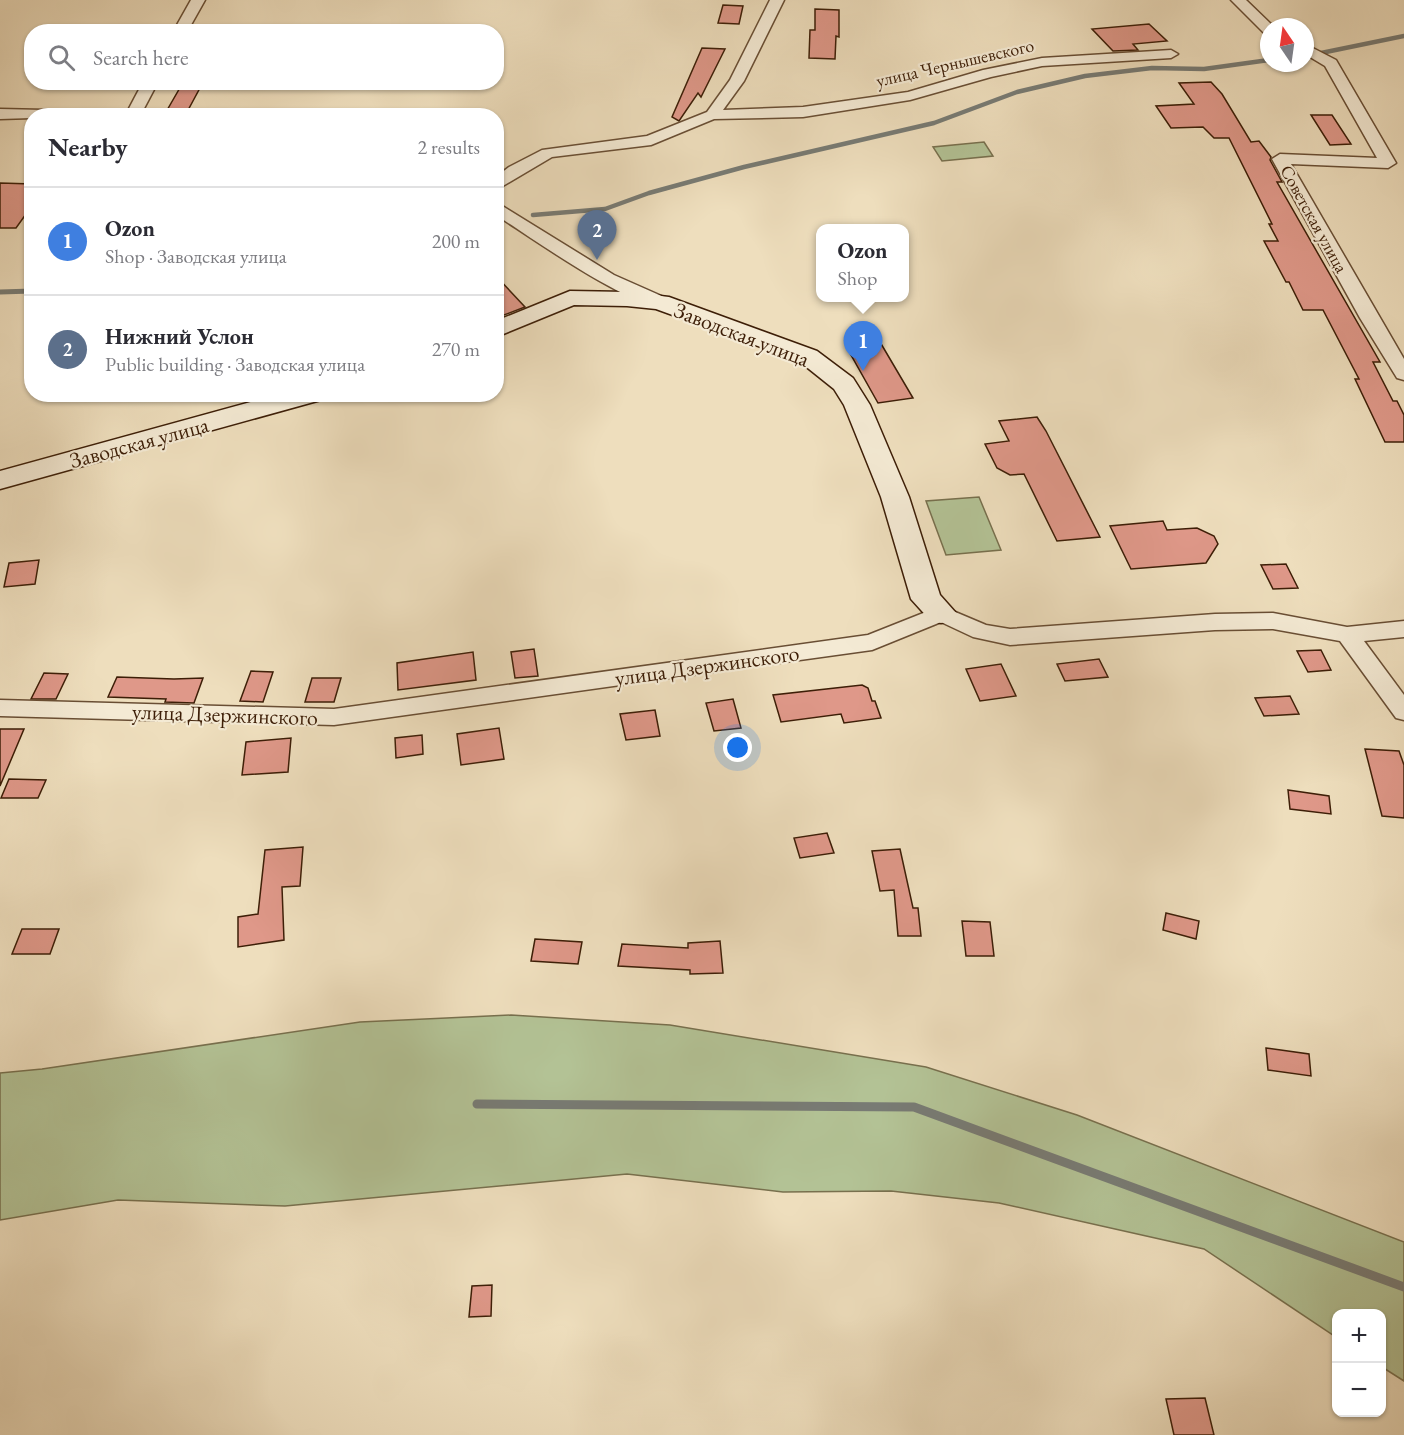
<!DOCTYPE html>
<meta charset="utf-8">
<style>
body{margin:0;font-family:"EB Garamond",serif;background:#f2f2f3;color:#2b2b33}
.controls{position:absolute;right:18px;bottom:18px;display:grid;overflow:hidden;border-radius:12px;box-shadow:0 2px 4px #0004}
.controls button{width:54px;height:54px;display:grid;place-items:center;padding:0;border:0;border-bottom:2px solid #e1e1e2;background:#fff;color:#2b2b33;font:30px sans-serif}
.compass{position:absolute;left:1260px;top:18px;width:54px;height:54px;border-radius:50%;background:#fff;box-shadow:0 2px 4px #0004;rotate:347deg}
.you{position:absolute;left:738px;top:748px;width:21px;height:21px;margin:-15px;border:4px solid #fff;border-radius:50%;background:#1a73e8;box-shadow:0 0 0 9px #1a73e833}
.badge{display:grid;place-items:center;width:39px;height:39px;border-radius:50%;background:#0f766e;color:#fff;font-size:20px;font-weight:700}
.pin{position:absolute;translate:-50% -50px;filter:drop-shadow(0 2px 3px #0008)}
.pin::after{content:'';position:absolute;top:32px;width:21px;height:18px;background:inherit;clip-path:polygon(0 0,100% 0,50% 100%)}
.popup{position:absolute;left:816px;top:224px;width:93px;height:78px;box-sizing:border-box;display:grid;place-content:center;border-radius:12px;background:#fff;filter:drop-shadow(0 2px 4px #0005);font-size:20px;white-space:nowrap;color:#7c7c81}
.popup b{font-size:22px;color:#2b2b33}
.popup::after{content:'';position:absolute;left:50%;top:100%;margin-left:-12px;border:12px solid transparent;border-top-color:#fff}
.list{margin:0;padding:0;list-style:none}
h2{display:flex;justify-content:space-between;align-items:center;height:78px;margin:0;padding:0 24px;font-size:26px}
h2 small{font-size:20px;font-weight:400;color:#7c7c81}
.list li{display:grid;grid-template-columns:39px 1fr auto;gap:18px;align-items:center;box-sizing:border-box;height:108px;padding:0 24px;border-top:2px solid #e1e1e2}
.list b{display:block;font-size:22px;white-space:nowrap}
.list p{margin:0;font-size:20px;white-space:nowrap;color:#7c7c81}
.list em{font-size:20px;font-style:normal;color:#7c7c81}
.icon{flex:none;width:33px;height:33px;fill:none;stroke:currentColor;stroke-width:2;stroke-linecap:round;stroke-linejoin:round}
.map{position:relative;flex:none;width:1404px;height:1435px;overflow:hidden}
.search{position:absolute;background:#fff;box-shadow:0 2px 4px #0004;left:24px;top:24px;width:480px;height:66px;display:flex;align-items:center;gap:15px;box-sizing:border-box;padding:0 21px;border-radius:24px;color:#7c7c81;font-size:22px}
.panel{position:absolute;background:#fff;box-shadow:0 2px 4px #0004;left:24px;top:108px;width:480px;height:294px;border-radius:24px}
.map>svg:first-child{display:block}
.green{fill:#b3c295;stroke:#78704e;stroke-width:1.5}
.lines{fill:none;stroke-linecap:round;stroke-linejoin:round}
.stream-far2{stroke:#787b74;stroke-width:4.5}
.stream-far1{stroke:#787b74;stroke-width:5}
.stream{stroke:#787b74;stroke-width:9}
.building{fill:#df9889;stroke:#3d1e07;stroke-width:1.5}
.street-casing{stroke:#694e34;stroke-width:3}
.secondary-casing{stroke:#3d1e07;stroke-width:3}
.street{fill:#f4ead4;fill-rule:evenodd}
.secondary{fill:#f4ead4;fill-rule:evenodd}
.labels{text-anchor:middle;stroke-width:4.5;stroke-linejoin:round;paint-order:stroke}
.far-street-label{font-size:18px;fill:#3d1e07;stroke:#f4ead4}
.street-label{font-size:22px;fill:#3d1e07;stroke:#f4ead4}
</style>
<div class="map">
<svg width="1404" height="1435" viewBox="0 0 1404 1435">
<rect width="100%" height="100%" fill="#eedebd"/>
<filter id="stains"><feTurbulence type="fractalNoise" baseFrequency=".00333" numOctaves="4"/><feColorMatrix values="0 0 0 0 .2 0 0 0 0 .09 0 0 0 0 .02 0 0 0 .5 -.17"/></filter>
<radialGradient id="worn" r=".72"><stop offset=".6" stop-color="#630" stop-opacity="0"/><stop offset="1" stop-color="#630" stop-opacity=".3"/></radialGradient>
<!-- green -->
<g class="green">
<path d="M984,142L993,156L942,161L933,147Z"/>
<path d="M979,497L1001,550L946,555L926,501Z"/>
<path d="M511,1015L670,1025L926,1067L1077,1115L1404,1242V1381L1382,1367V1314H1336V1337L1204,1249L999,1203L891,1191L783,1192L627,1174L285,1206L118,1200L0,1220V1073L42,1069L360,1022Z"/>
</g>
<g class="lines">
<!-- stream-far2 -->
<g class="stream-far2">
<path d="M1321,53L1404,36"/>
<path d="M533,215L605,209L649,193L744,167L934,123L1017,92L1085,76L1152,68L1204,69L1269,60"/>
<path d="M496,226L500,225"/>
</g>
<!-- stream-far1 -->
<path class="stream-far1" d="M0,292L32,291"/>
<!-- stream -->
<path class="stream" d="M477,1104L914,1107L1404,1287"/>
</g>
<!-- building -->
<g class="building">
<path d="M723,5L743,6L739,24L718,23Z"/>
<path d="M815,9L839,10V37L836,36L835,59L809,58L810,30H815Z"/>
<path d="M1149,24L1167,41L1133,44L1138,50L1113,51L1092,29Z"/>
<path d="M702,48L725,49L701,97L698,93L679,121L672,117Z"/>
<path d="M1211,82L1222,94L1251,142L1259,141L1271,157L1270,160L1282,182H1277L1380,362H1373L1393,401H1397L1404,415V442H1385L1355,379H1359L1323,310H1303L1289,282H1286L1264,241H1278L1269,224H1272L1229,138H1214L1203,127L1171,128L1156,106L1194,104L1179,83Z"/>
<path d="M181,86H201L187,112H166Z"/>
<path d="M1311,115H1332L1351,144L1330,145Z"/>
<path d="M0,183L32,184V214H26L16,228H0Z"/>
<path d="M496,276L525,307L496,318Z"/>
<path d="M880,342L913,398L878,403L846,346Z"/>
<path d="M1037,417L1046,431L1100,537L1057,541L1024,474L1010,475L997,468L985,444L1009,441L999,421Z"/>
<path d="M1163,521L1167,530L1197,528L1214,536L1218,544L1206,563L1131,569L1110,526Z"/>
<path d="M39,560L35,584L4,587L9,563Z"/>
<path d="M1286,564L1298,588L1273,589L1261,565Z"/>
<path d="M534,649L538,676L515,678L511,652Z"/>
<path d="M1321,650L1331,670L1308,672L1297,651Z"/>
<path d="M473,652L476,680L398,690L397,663Z"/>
<path d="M1099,659L1108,677L1065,681L1057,664Z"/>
<path d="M1001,664L1016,696L980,701L966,669Z"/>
<path d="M251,671L273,672L263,702L240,701Z"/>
<path d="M44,673L68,674L56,699H31Z"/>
<path d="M117,677L174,679L203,678L194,703L165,702L166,699L108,697Z"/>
<path d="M312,678H341L334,702H305Z"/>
<path d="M862,685L868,688L872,701H875L881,718L844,723L841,714L781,722L773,695Z"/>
<path d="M1290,696L1299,714L1264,716L1255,698Z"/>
<path d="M733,699L741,728L714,731L706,703Z"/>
<path d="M655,710L660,736L626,740L620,714Z"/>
<path d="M499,728L504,759L461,765L457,734Z"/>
<path d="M0,729H24L0,786Z"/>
<path d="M422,735L423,754L396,758L395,738Z"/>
<path d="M291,738L288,772L242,775L246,742Z"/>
<path d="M1365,749L1399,751L1404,765V818L1382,816Z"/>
<path d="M9,779L46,780L38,798H1Z"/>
<path d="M1288,790L1329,796L1331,814L1290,809Z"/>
<path d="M827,833L834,853L800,858L794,838Z"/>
<path d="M303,847L300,886L282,887L284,940L238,947V917L258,914L265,850Z"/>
<path d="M900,849L913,908H918L921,936H898L894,890L880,891L872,851Z"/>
<path d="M1166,913L1199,921L1196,939L1163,930Z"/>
<path d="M962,921L990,922L994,956H966Z"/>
<path d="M22,929H59L50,954H12Z"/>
<path d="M535,939L582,942L578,964L531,961Z"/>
<path d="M720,941L723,973L690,974V970L618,966L622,944L688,948V943Z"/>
<path d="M1266,1048L1309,1054L1311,1076L1268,1070Z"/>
<path d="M492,1285L491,1316L469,1317L472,1286Z"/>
<path d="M1205,1398L1214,1435H1174L1166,1399Z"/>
</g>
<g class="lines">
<defs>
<g id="street">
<path d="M191,0H205L187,32H173Z"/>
<path d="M770,0H784L744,81L723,110L803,107L908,92L983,70L1042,58L1171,50L1178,54L1171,58L1042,66L991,77L910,100L803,117L714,119L651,145L552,157L496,190V177L509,167L542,150L647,136L707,112L730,80Z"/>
<path d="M1231,0H1246L1274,27H1269V34L1264,33Z"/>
<path d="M1305,44L1336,60L1396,163L1388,168L1291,164L1404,359V380L1397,378L1360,318L1272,159L1280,154L1377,158L1325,66L1305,54Z"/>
<path d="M143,82H158L140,116H125Z"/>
<path d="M0,109L89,111L96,116L0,119Z"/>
<path d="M496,202L614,275L666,298L669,302L666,306C637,313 526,234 496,215Z"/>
<path d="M941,606L986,625L1010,629L1215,614L1273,613L1347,627L1404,621V637L1364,641L1404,695V720L1396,718L1340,641L1273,629L1215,630L1010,645L973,637L941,622L872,650L334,725L0,716V700L334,709L868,635Z"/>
</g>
<g id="secondary">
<path d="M570,291L627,292L669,297L817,351L853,378L870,405L909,497L940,595L956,613L952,620L941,623L930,620L911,599L881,497L844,405L834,389L799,361L656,309L627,306L574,305L496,337V321Z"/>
<path d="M280,394H325L321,400L0,489V471Z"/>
</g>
</defs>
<!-- street casing -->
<use href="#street" class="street-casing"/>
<!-- secondary casing -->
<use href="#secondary" class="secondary-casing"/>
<!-- street -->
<use href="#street" class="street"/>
<!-- secondary -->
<use href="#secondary" class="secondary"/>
</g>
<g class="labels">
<!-- far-street labels -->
<g class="far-street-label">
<text transform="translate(955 63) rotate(-13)" y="6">улица Чернышевского</text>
<text transform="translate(1314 219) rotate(61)" y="6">Советская улица</text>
</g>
<!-- street labels -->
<g class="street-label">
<text transform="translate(742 334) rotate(21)" y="8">Заводская улица</text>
<text transform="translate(139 442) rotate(-15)" y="8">Заводская улица</text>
<text transform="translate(707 665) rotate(-8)" y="8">улица Дзержинского</text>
<text transform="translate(225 714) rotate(2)" y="8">улица Дзержинского</text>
</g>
</g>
<rect width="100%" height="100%" filter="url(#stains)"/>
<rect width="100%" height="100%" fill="url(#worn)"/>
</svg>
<div class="controls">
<button>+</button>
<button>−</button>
</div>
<svg class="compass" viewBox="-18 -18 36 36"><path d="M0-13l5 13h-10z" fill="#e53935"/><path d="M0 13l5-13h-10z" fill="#7c7c81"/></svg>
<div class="you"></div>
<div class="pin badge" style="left:863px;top:371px;background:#3f7fe0">1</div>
<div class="popup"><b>Ozon</b>Shop</div>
<div class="pin badge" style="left:597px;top:260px;background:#5c6f8a">2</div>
<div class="search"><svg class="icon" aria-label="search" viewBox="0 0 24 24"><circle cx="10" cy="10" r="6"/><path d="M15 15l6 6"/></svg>Search here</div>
<section class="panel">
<h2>Nearby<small>2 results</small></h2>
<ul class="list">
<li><span class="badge" style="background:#3f7fe0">1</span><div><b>Ozon</b><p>Shop · Заводская улица</p></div><em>200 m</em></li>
<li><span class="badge" style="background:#5c6f8a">2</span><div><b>Нижний Услон</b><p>Public building · Заводская улица</p></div><em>270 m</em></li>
</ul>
</section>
</div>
